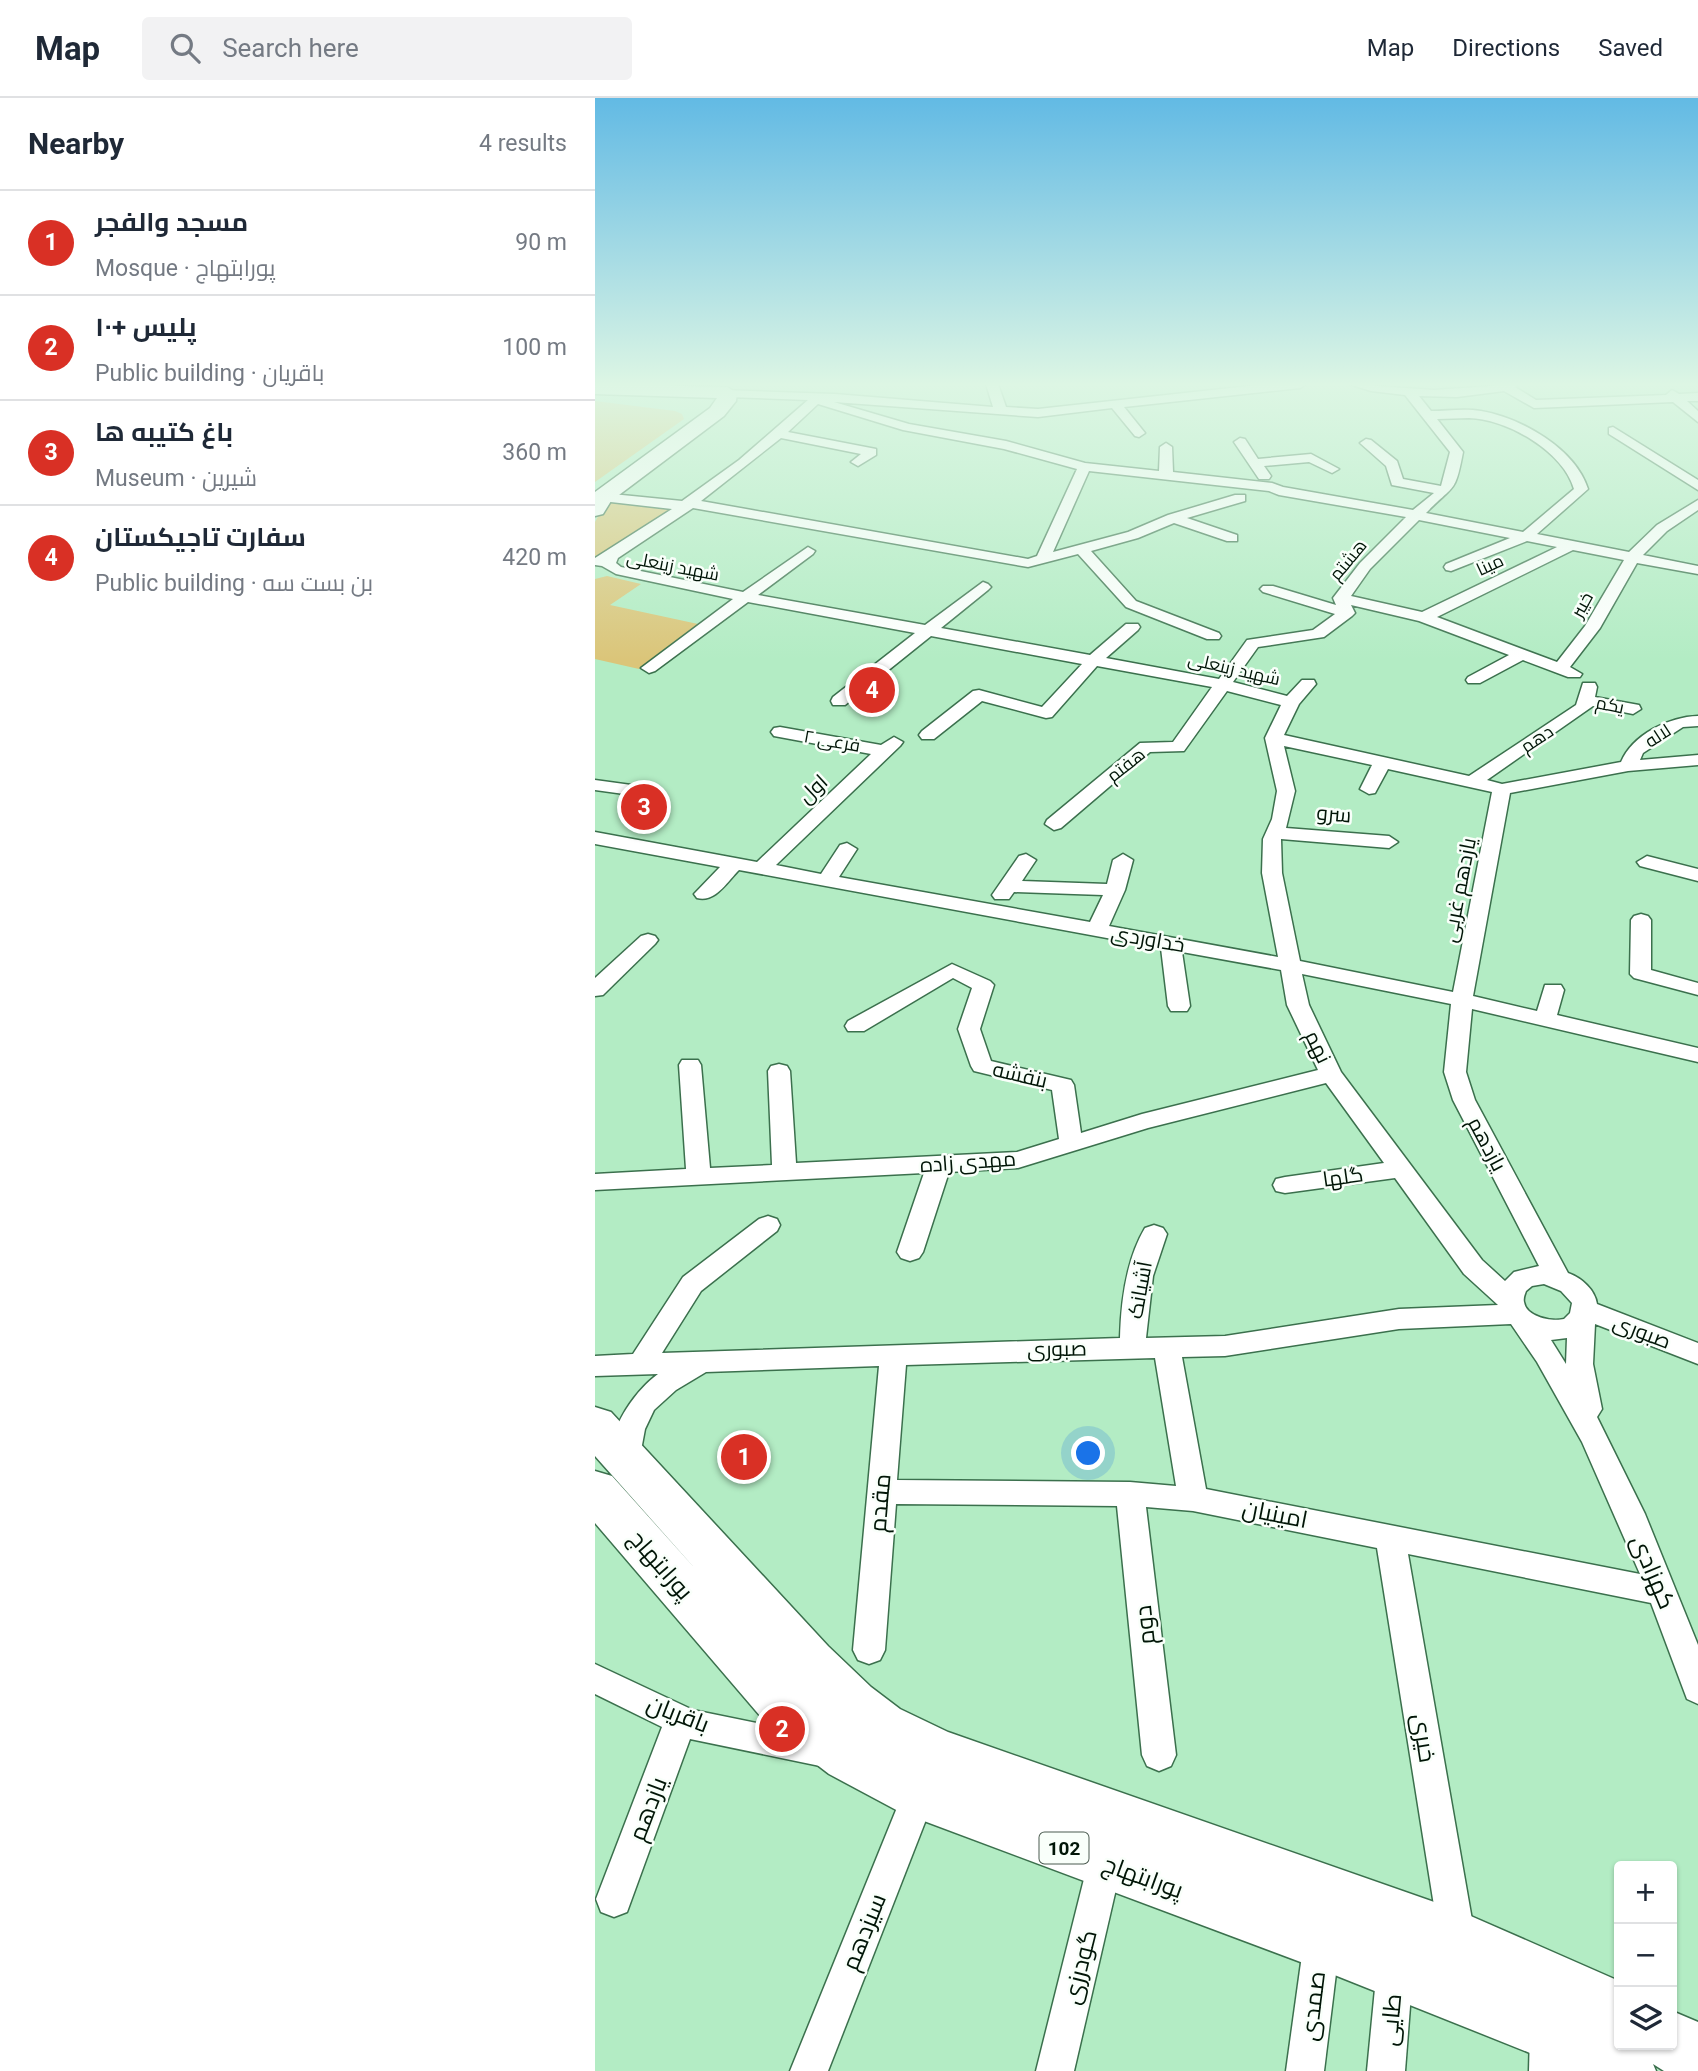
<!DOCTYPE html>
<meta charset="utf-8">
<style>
body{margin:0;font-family:Roboto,Cairo,sans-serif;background:#f2f2f3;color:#1f2937}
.controls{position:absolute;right:21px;bottom:21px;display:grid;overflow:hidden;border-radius:7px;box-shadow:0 2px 5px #0004}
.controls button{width:63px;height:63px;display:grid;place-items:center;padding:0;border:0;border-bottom:2px solid #e0e1e3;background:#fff;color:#1f2937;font:35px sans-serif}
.you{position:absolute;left:494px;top:1356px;width:24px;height:24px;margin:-18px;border:5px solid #fff;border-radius:50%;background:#1a73e8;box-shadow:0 0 0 10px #1a73e833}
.badge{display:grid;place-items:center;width:46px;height:46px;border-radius:50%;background:#d93025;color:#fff;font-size:23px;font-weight:700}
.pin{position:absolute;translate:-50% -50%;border:4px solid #fff;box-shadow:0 2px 7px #0006}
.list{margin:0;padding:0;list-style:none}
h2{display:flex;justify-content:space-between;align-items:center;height:91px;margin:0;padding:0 28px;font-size:30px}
h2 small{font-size:23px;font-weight:400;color:#747a83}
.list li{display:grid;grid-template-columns:46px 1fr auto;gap:21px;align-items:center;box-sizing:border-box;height:105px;padding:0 28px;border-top:2px solid #e0e1e3}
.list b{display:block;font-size:26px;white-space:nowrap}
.list p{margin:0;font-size:23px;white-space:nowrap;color:#747a83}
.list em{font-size:23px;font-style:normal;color:#747a83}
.icon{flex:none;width:38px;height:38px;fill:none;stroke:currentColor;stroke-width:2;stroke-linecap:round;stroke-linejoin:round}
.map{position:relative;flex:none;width:1103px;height:1973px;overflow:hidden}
header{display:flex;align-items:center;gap:42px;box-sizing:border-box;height:98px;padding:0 35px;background:#fff;border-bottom:2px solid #e0e1e3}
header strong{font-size:33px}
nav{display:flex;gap:38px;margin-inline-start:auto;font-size:24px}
.search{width:490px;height:63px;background:#f2f2f3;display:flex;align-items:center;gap:18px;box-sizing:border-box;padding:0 24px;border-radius:7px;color:#747a83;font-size:26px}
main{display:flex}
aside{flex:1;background:#fff}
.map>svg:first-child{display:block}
.green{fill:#dbc579}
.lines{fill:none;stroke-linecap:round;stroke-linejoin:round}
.street-casing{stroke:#3b704d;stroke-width:3}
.primary-casing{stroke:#3b704d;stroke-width:3}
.street{fill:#fff;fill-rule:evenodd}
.primary{fill:#fff;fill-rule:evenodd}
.labels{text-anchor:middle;stroke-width:5;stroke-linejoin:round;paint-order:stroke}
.far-street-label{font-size:18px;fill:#011507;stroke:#f9fffa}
.shield{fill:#f9fffa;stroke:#4b5b50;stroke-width:2}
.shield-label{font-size:19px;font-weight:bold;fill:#011507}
.street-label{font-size:21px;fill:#011507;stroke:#f9fffa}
.near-street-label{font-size:24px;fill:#011507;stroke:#f9fffa}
</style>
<header>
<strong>Map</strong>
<div class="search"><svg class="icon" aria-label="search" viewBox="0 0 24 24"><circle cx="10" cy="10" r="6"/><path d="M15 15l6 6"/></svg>Search here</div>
<nav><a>Map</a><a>Directions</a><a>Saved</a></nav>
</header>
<main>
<aside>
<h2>Nearby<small>4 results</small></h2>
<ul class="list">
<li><span class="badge">1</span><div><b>مسجد والفجر</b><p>Mosque · پورابتهاج</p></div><em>90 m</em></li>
<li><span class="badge">2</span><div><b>پلیس +۱۰</b><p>Public building · باقریان</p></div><em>100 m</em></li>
<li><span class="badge">3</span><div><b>باغ کتیبه ها</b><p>Museum · شیرین</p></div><em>360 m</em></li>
<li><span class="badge">4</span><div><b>سفارت تاجیکستان</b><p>Public building · بن بست سه</p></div><em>420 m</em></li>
</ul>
</aside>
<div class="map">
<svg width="1103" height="1973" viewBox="0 0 1103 1973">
<rect width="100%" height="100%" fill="#b3ecc4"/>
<!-- green -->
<g class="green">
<path d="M0,303L80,313L87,316L89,321L0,384Z"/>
<path d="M12,402L84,408L14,455L0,458V424Z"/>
<path d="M12,478L46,486L15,507L103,526L44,571L0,561V481Z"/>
</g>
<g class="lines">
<defs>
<g id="street">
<path d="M391,286H403L411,309L443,311L672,286H711L705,290L529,309L550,335L544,339L540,338L517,310L443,319L239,304L314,326L411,343L490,365L564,373L565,349L571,345L577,349L578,374L677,385L688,389L818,412L839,395L797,387L791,368L765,345L771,341L776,342L802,363L808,381L846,388L855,354L810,297L776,293L754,286L839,292L924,286L920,289L941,302L1071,297L1077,292L1084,296L1103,295V303H1092L1103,313V324L1078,304L939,310L909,293L862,299L824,298L836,313C852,313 869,310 886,313C926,320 980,350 993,391L942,436L1034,454L1062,427L1103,402V412L1072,433L1048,457L1103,468V476L1042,465L1005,530L975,569L987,576L985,579H973L928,562L885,585H873L871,582L873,579L914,557L824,523L756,507L760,515L757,518L729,539L663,549L638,584L692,598L707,582H719L721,586L704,606L689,637L874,678L981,607L988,585H1000L1002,589L1000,599L1044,607L1046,611L1038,616L998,608L892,682L907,686L1026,664C1038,636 1074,619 1103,618V628L1088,629L1048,655L1045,662L1103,657V667L1033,673L915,695L878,898L942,913L950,887H966L969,892L962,917L1103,950V964L877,911L871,974L880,1002L973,1175C987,1180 1000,1192 1002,1206L1103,1245V1266L1000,1226L998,1266L1007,1311L1002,1319L1050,1416L1103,1547V1606L1092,1601L1056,1505L813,1456L880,1839L875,1852L862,1857L849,1852L844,1839L782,1450L598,1413L551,1409L581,1657L576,1668L564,1673L552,1668L547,1657L522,1408L301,1406L290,1552L285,1562L274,1566L263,1562L258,1552L284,1268L111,1274L81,1292L59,1312L50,1331L44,1363L40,1371L30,1375L20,1371C5,1341 39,1293 63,1276L0,1278V1258L38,1256L88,1179L164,1121L173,1118L182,1121L185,1127L182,1133L106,1193L67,1255L525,1240C526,1203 531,1162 550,1130L559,1127L568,1130L572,1136L558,1178L551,1240L630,1238L804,1211L903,1207L869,1176L800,1080L690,1095L681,1093L678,1087L681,1081L690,1079L789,1065L731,985L553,1030L423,1070L354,1074L328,1154L324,1160L315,1163L306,1160L302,1154L329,1075L0,1092V1076L91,1071L84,967L87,962H103L106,967L115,1070L177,1067L173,973L176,968L184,966L192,968L195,973L201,1065L422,1054L464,1041L457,992L379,973L376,968L363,931L377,890L358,880L269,933H253L250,928L253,923L357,866L395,883L399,887L385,931L396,963L476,982L479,987L486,1035L547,1016L723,972L692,907L686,872L587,854L595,908L592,913H576L573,908L566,850L144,772C132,784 120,805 102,800L99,796L125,769L0,746V734L162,764L276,656L179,638L176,634L179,630L185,629L286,647L299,639L308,644L305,648L181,767L226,776L245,747L252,745L262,751L244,779L495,824L508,797L419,794L414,801H400L397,797L424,758L431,756L441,762L427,783L512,786L518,762L528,756L538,762L530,792L514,828L683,859L667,775L668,741L677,721L682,693L670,640L686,607L632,593L589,653L555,654L466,730L459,732L450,726L452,722L545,645L578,644L617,589L502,568L457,619L451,620L387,603L339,641H327L324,637L327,633L378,593L384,592L447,609L487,566L336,538L250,607H238L236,603L238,599L320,535L153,504L60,573L54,575L46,570L138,501L21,476L7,468L0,467V460L77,411L7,403L0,399L7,395L87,403L144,362L213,302L132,299L126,295L128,292L240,296L398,309ZM223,306L308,332L409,351L482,371L442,458L433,461L106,403L186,340L266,356L256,364L263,368L281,357V351L193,334ZM874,320C912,321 968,353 979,391L928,434L831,415C859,386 860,397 868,354L842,321ZM494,373L674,393L684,397L811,419L765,465L738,500L741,507L678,488H668L665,491L668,494L740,516L718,532L652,542L624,581L511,560L543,532L545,529L543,526H531L495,557L346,530L393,492L396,489L393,486L388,484L330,527L163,497L218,456L220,453L213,449L148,494L26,469L21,465L23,460L98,410L433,469L483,456L531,509L612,541H624L626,538L624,535L541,503L496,453L543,440L579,425L632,443H642V437L592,420L650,403V397H640L573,417L533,434L458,454ZM824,422L915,440L851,466L849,469L851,472L856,473L932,443L962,449L827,514L756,498L775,471ZM978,452L1029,462L990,528L962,564L842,519ZM689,648L777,667L765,691L774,696L780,695L793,671L897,694L858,894L705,863L687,775L686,741L794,750L803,744L794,738L691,730L700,693ZM707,876L856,906L849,974L858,1002L944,1168L919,1174L910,1183L887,1162L746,974L714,907ZM949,1186L966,1193L977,1205L975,1215L969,1221C957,1224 931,1219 929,1204C928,1200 930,1196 931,1193L937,1188ZM916,1226L942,1264L987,1344L1045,1476L611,1391L587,1259L630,1258L804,1231ZM972,1240L971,1266L956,1242ZM560,1260L581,1388L535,1384L302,1382L311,1267Z"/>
<path d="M1018,329L1103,382V392L1014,336V330Z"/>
<path d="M645,340L650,341L663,361L716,356L744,371L737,375L714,364L669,368L676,378L674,381H664L639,344Z"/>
<path d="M0,682L51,689L60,694L51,699L0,692Z"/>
<path d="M1052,758L1103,771V783L1045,768L1042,764Z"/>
<path d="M1046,816L1053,818L1056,822V872L1103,885V897L1039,880L1035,876L1036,822L1039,818Z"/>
<path d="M53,836L60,838L63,842L60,846L8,897L0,898V880L46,838Z"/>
<path d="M0,1566L98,1612L225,1638L237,1642L242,1653L237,1664L225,1668L95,1641L32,1814L19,1819L6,1814L1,1801L67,1629L0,1596Z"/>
<path d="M324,1680L336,1685L341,1696L233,1973H195L312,1685Z"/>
<path d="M510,1748L522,1753L527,1765L479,1973H441L493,1765L498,1753Z"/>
<path d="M727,1825L740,1830L745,1843L729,1973H691L709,1843L714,1830Z"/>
<path d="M800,1852L813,1857L818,1870L810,1973H772L782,1870L787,1857Z"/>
<path d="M954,1916L967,1922L973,1935L972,1973H934L935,1935L941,1922Z"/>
</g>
<g id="primary">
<path d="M0,286L132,289L142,295L141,303L129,318L16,403L8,416L0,418V394L115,310L122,300L0,296Z"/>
<path d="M0,1309L16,1314L233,1548L276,1589L305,1611L353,1634L862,1812L1024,1883V1947H1043L1050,1950L1048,1947H1077V1913L1103,1924V1973H1069L1058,1966L1061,1973H969L935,1955L727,1872L305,1714L234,1676L178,1633L0,1425V1373L17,1378L104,1475L0,1358Z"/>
</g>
</defs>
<!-- street casing -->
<use href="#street" class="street-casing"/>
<!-- primary casing -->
<use href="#primary" class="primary-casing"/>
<!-- street -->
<use href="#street" class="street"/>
<!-- primary -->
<use href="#primary" class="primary"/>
</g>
<!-- sky -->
<linearGradient id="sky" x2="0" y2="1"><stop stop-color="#62bae4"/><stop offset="0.51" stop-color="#ddf6e4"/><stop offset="1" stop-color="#ddf6e4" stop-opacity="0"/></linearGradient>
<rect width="1103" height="562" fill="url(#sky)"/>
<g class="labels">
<!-- far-street labels -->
<g class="far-street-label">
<text transform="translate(753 462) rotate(-50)" y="6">هشتم</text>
<text transform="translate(895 467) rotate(-25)" y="6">مینا</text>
<text transform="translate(78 468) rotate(11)" y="6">شهید زینعلی</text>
<text transform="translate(987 507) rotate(-61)" y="6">خیبر</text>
<text transform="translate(639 571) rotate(13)" y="6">شهید زینعلی</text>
<text transform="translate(1015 607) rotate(12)" y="6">یکم</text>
<text transform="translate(1063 638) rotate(-33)" y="6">لاله</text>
<text transform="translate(942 641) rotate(-33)" y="6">دهم</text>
<text transform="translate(237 643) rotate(10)" y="6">فرعی ۲</text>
<text transform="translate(531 667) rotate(-38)" y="6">هفتم</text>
</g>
<!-- shield labels -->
<rect class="shield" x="444.5" y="1734.5" width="49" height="31" rx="5"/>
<g class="shield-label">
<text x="469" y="1757">102</text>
</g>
<!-- street labels -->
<g class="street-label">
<text transform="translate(218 691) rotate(-43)" y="7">اول</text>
<text transform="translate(739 716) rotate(5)" y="7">سرو</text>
<text transform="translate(864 792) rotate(-79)" y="7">یازدهم غربی</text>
<text transform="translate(553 841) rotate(10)" y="7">خداوردی</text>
<text transform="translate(723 949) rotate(64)" y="7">نهم</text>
<text transform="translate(425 977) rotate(13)" y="7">بنفشه</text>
<text transform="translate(892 1046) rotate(62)" y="7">یازدهم</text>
<text transform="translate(373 1064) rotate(-4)" y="7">مهدی زاده</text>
<text transform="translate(748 1079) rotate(-8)" y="7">گلها</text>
<text transform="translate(545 1192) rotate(-80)" y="7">آشیانک</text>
<text transform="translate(1047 1234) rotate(21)" y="7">صبوری</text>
<text transform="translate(462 1251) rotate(-1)" y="7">صبوری</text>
</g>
<!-- near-street labels -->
<g class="near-street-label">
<text transform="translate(285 1405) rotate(-85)" y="8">مقدم</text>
<text transform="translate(680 1416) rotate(11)" y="8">امینیان</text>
<text transform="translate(66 1467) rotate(49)" y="8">پورابتهاج</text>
<text transform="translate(1058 1474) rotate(67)" y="8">کهزادی</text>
<text transform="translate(550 1527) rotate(-96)" y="8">دوم</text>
<text transform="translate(83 1616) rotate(21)" y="8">باقریان</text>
<text transform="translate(829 1640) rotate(81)" y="8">خیری</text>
<text transform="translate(53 1711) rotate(-69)" y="8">یازدهم</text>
<text transform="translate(548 1779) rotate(20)" y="8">پورابتهاج</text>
<text transform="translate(269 1834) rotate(-68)" y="8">سیزدهم</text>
<text transform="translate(485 1869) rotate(-76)" y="8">گودرزی</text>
<text transform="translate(718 1908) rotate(-83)" y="8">صمدی</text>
<text transform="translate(796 1922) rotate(-85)" y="8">طایی</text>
</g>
</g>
</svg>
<div class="controls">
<button>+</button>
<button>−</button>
<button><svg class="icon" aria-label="layers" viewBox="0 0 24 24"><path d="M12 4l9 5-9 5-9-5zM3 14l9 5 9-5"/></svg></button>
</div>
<div class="you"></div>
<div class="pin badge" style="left:149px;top:1359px">1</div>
<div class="pin badge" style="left:187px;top:1631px">2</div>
<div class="pin badge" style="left:49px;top:709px">3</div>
<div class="pin badge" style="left:277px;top:592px">4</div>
</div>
</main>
